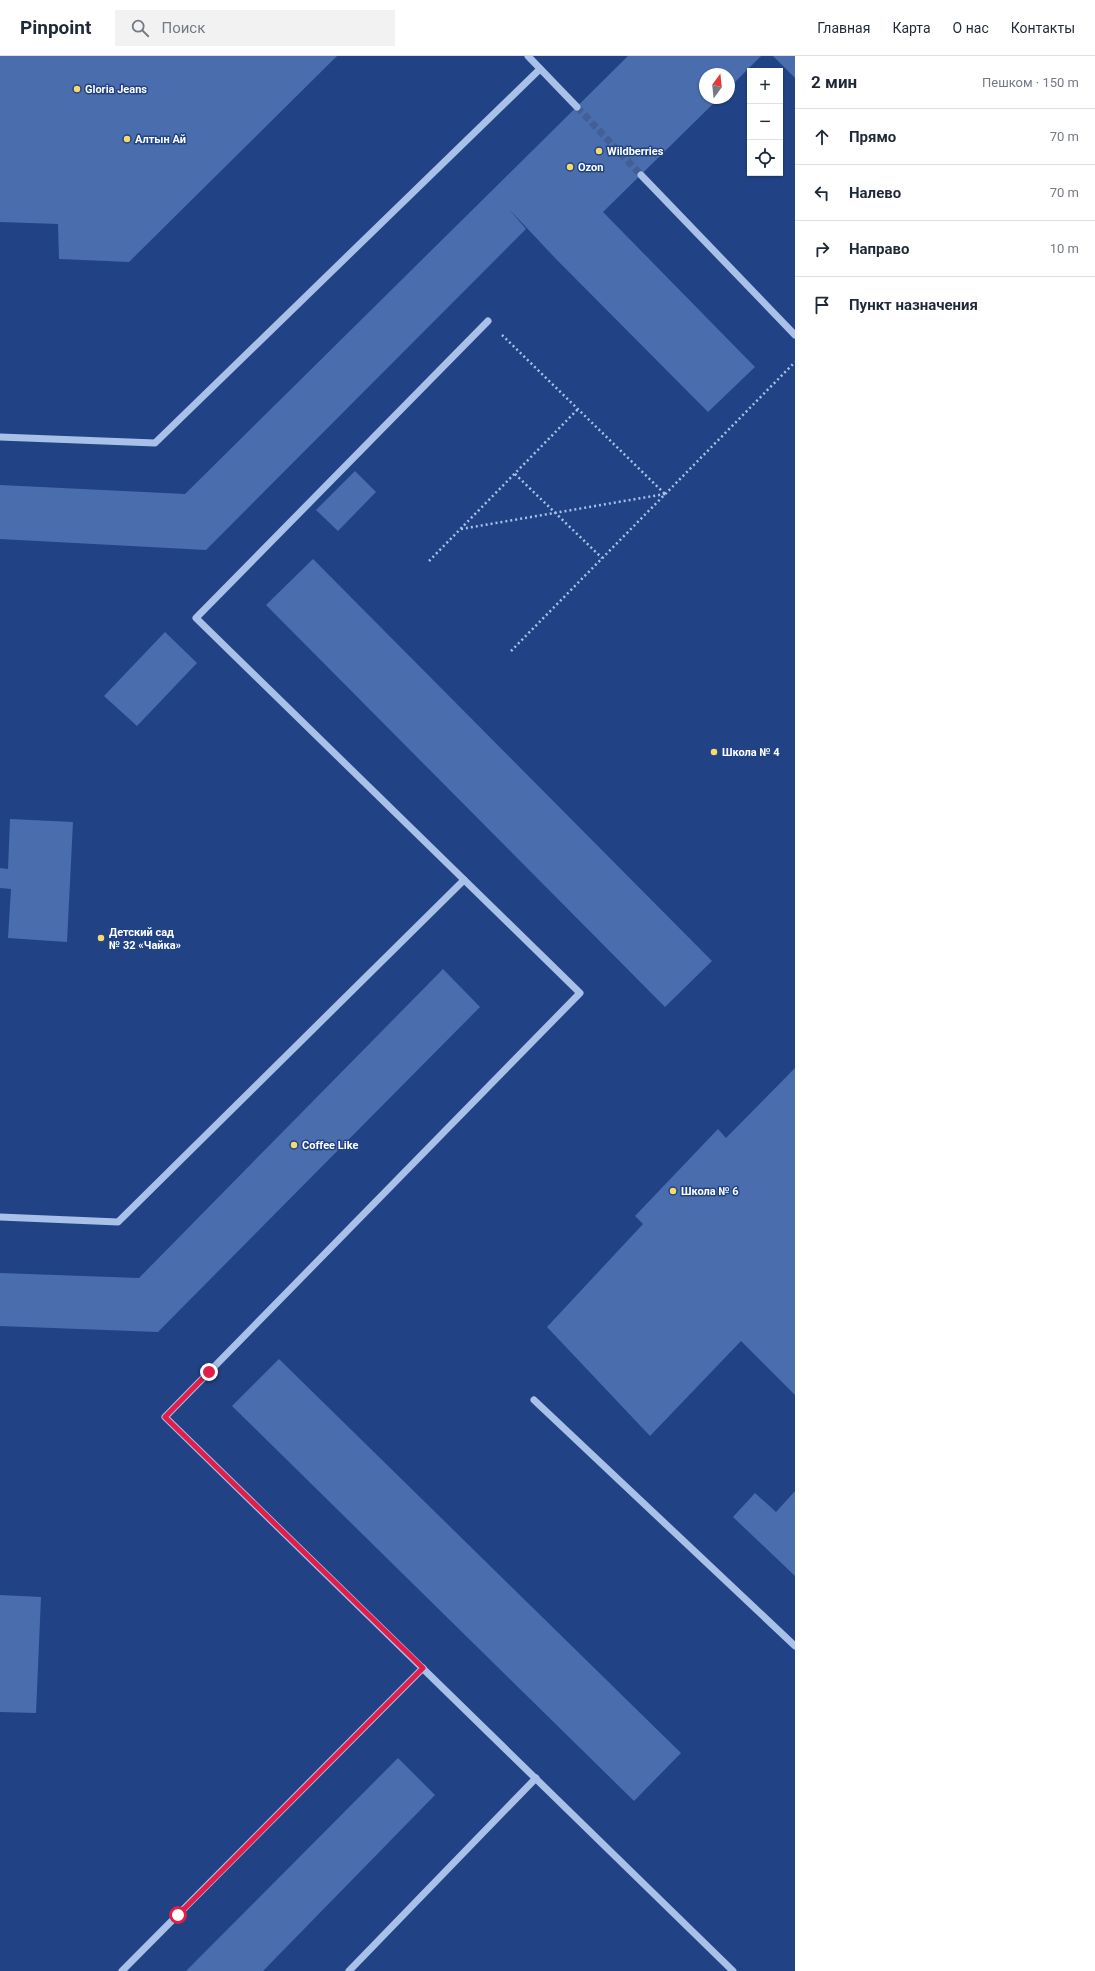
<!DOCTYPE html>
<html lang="ru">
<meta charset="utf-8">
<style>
body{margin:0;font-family:Roboto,sans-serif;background:#f2f2f3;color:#1f2937}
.controls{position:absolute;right:12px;top:12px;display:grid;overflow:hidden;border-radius:0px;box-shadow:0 1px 3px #0004}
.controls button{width:36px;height:36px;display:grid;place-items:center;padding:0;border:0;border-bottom:1px solid #e0e1e3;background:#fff;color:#1f2937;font:20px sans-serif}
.compass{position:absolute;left:699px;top:12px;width:36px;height:36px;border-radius:50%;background:#fff;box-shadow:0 1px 3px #0004;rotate:15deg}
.stop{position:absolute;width:12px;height:12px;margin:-9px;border:3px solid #e11d48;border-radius:50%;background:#fff}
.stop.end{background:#e11d48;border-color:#fff;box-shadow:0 1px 4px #0008}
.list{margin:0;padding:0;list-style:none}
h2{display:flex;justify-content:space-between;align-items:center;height:52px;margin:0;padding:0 16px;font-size:17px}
h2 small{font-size:13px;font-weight:400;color:#747a83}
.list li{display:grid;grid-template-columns:26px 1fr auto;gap:12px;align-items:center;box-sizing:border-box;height:56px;padding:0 16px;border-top:1px solid #e0e1e3}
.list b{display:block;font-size:15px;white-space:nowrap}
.list em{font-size:13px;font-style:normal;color:#747a83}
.icon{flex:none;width:22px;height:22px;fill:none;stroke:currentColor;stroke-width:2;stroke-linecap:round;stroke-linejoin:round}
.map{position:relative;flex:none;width:795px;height:1915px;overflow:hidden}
header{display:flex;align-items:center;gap:24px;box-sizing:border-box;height:56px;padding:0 20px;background:#fff;border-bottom:1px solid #e0e1e3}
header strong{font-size:19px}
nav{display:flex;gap:22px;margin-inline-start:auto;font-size:14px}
.search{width:280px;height:36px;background:#f2f2f3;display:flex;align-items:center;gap:10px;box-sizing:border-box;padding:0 14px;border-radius:0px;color:#747a83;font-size:15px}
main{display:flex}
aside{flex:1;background:#fff}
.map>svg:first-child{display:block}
.building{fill:#496dad}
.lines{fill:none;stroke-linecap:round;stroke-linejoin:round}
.minor-tunnel{stroke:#425f97;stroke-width:7;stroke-dasharray:7 3.5;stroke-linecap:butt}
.path{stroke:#a9c0e9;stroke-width:2.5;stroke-dasharray:2 3;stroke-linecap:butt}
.minor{stroke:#a9c0e9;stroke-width:7}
.route{stroke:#e11d48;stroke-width:5}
.poi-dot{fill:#f6db6b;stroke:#214385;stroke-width:1.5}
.labels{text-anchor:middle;stroke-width:3;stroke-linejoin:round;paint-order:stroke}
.poi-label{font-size:11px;font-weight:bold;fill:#fff;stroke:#214385;text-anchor:start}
</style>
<header>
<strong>Pinpoint</strong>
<div class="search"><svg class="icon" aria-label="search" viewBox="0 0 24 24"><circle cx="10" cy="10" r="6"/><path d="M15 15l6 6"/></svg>Поиск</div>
<nav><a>Главная</a><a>Карта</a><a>О нас</a><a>Контакты</a></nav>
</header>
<main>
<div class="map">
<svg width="795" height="1915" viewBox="0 0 795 1915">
<rect width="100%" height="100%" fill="#214385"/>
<!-- building -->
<g class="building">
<path d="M0,0H337L129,206L59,203L58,168L0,166Z"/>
<path d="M628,0H761L729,32V18H705V42H719L603,156L755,311L708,356L556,203L509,153L526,173L206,494L0,483V429L185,438Z"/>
<path d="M773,0H795V22Z"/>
<path d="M355,415L376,436L338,475L316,454Z"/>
<path d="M313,503L712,905L665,951L266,549Z"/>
<path d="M165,576L197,607L137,670L104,640Z"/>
<path d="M10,763L73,766L67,886L8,882L11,833L0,832V812L8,813Z"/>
<path d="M443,913L480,951L158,1276L0,1270V1217L139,1222Z"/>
<path d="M795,1012V1339L741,1285L650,1380L547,1271L643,1168L635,1160L718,1073L726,1082Z"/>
<path d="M279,1303L681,1697L634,1745L232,1350Z"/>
<path d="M795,1435V1520L733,1461L755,1437L776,1456Z"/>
<path d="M0,1539L41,1541L36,1657L0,1656Z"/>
<path d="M398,1702L435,1739L263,1915H186Z"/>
</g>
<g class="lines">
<!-- minor-tunnel -->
<path class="minor-tunnel" d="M577,51L641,119"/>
<!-- path -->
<g class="path">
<path d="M502,279L665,438"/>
<path d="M515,418L602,502"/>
<path d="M461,473L665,438"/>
<path d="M429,505L578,353"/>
<path d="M511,595L795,306"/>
</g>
<!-- minor -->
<g class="minor">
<path d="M528,0L577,51"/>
<path d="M641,119L795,279"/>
<path d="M488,265L196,562L580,937L165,1361L733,1915"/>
<path d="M0,381L155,387L540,13"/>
<path d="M0,1161L118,1166L464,824"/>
<path d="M534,1344L795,1590"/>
<path d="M122,1915L423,1612"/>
<path d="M349,1915L536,1722"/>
</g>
</g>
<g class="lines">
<!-- route -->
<path class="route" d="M178,1859L423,1612L165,1361L209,1316"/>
</g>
<!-- markers -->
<g class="poi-dot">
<circle cx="77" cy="33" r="4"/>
<circle cx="127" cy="83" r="4"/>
<circle cx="599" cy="95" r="4"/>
<circle cx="570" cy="111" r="4"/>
<circle cx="714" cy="696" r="4"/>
<circle cx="101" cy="882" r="4"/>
<circle cx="294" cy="1089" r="4"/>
<circle cx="673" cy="1135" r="4"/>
</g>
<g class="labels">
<!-- poi labels -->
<g class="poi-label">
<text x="85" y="37">Gloria Jeans</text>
<text x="135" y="87">Алтын Ай</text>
<text x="607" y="99">Wildberries</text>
<text x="578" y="115">Ozon</text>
<text x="722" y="700">Школа № 4</text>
<text x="109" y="880">Детский сад<tspan x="109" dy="13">№ 32 «Чайка»</tspan></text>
<text x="302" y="1093">Coffee Like</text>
<text x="681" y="1139">Школа № 6</text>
</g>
</g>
</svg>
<div class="controls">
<button>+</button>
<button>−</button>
<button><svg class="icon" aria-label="locate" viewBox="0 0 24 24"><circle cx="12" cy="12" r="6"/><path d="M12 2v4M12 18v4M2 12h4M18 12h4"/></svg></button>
</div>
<svg class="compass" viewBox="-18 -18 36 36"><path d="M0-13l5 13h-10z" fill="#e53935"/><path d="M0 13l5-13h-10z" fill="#747a83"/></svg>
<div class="stop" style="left:178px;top:1859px"></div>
<div class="stop end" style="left:209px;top:1316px"></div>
</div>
<aside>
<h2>2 мин<small>Пешком · 150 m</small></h2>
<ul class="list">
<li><svg class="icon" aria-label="ahead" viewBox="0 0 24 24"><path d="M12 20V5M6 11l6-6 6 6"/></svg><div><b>Прямо</b></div><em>70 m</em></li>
<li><svg class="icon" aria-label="left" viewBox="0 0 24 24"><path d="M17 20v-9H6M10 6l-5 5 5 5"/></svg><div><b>Налево</b></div><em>70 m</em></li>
<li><svg class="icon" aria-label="right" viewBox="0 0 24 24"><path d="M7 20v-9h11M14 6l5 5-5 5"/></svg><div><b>Направо</b></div><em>10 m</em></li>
<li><svg class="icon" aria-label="arrive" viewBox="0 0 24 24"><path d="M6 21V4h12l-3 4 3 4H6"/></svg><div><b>Пункт назначения</b></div></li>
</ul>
</aside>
</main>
